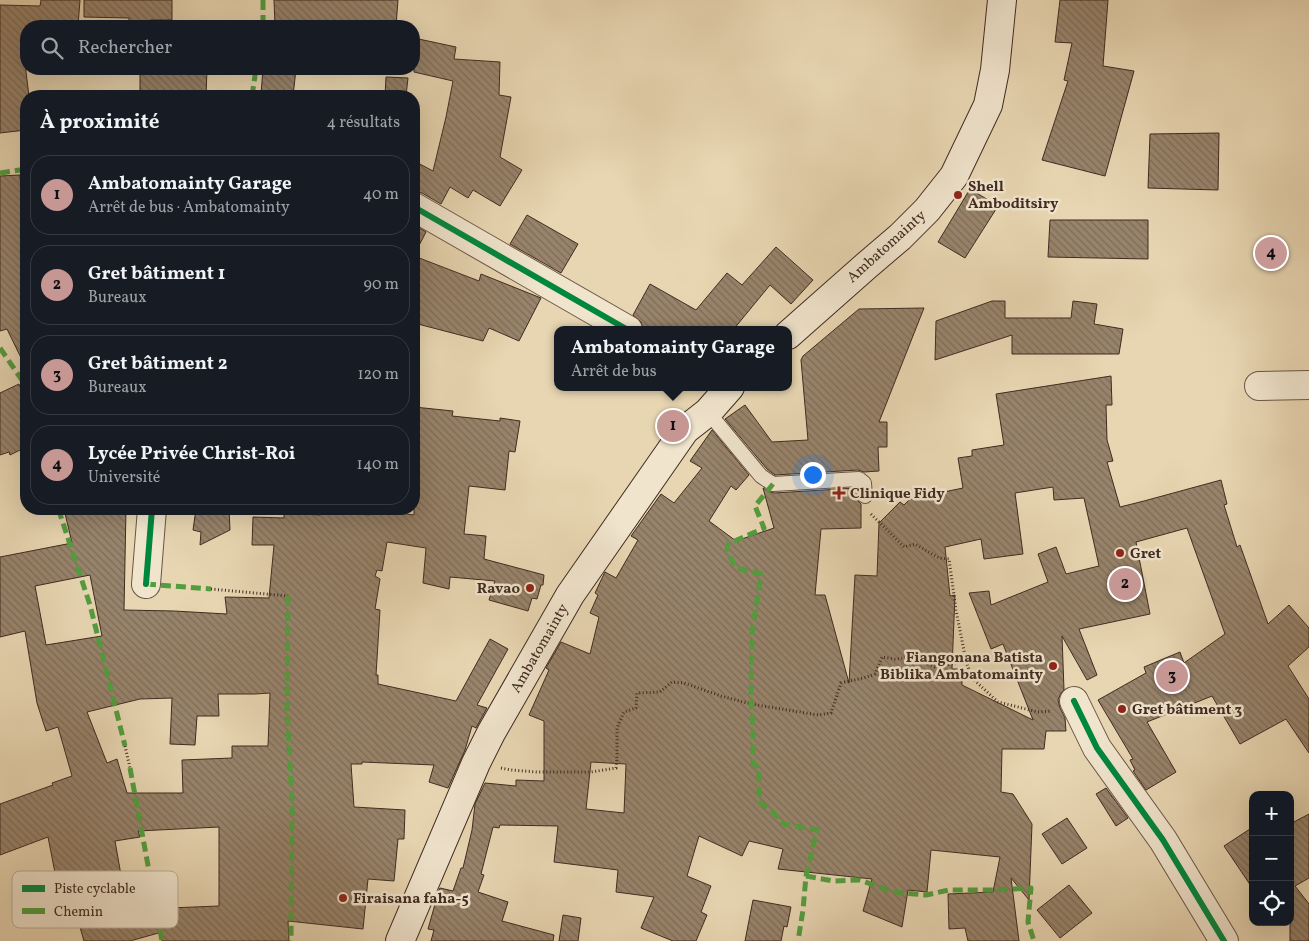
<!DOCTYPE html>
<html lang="fr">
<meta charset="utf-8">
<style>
body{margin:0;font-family:Vollkorn,serif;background:#242831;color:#f1f3f6}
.controls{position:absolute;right:15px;bottom:15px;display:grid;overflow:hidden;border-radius:10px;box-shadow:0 5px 20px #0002}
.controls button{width:45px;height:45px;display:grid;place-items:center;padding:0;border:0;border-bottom:1px solid #363941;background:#171b24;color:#f1f3f6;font:25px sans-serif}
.you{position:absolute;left:812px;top:474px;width:18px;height:18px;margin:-12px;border:4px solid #fff;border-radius:50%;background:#1a73e8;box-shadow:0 0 0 8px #1a73e833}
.badge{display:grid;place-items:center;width:32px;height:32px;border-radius:50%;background:#c59692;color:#111;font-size:16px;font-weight:700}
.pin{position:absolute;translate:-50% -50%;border:2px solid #fff;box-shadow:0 1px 5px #0006}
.popup{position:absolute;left:554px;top:326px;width:238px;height:65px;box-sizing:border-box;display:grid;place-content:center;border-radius:10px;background:#171b24;filter:drop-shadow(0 1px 4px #0005);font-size:16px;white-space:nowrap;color:#9ea1a6}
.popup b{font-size:19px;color:#f1f3f6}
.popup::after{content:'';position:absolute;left:50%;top:100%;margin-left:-10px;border:10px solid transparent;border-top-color:#171b24}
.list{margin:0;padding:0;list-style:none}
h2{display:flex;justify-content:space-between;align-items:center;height:65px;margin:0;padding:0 20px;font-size:21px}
h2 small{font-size:16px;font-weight:400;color:#9ea1a6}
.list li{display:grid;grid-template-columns:32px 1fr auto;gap:15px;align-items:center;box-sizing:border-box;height:80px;margin:0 10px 10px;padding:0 10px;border:1px solid #363941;border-radius:20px}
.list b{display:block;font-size:19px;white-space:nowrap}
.list p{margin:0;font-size:16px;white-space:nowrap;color:#9ea1a6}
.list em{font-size:16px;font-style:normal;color:#9ea1a6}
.icon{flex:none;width:28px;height:28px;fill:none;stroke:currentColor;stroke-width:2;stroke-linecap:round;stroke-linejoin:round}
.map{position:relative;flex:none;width:1309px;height:941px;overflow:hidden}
.search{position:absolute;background:#171b24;box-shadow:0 5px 20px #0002;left:20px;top:20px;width:400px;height:55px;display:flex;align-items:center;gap:12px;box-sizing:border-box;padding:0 18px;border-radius:20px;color:#9ea1a6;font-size:19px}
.panel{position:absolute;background:#171b24;box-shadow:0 5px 20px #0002;left:20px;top:90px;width:400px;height:425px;border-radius:20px}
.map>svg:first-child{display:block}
.building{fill:url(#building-back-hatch);stroke:#412b21;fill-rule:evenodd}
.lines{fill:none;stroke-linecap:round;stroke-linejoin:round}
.service-casing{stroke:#6b5645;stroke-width:16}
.minor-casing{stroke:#6b5645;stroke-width:30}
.secondary-casing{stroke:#412b21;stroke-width:30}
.path{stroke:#412b21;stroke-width:3;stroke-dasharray:1 2.5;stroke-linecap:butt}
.service{stroke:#f0e4cd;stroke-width:14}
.minor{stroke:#f0e4cd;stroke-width:28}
.secondary{stroke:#f0e4cd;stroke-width:28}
.quiet{stroke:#539d3f;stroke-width:5;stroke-dasharray:10 5;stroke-linecap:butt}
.cycleway-casing{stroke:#f0e4cd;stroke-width:9}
.cycleway{stroke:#00873e;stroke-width:6}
.poi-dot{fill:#8f2418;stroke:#f0e4cd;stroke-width:2}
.labels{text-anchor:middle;stroke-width:5;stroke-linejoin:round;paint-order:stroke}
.poi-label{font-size:15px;font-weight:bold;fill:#412b21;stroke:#f0e4cd;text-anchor:start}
.street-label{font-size:15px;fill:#412b21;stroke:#f0e4cd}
.key{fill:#f0e4cd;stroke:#bcac99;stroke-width:1}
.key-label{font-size:14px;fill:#412b21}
</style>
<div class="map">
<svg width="1309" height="941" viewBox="0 0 1309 941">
<defs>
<pattern id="building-back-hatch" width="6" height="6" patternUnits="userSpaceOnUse" patternTransform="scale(1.25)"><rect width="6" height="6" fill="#98846c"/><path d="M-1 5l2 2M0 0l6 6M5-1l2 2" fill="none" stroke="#7e6c58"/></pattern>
</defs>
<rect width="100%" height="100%" fill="#e8d6b2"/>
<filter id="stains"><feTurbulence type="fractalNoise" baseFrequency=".004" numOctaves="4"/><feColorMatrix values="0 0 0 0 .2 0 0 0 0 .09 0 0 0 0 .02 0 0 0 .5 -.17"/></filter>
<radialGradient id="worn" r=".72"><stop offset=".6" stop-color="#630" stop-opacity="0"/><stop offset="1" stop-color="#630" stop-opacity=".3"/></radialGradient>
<!-- building -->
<g class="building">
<path d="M41,0H80L78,26H26V72L29,96H26V130L0,133V5L40,6Z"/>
<path d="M84,0H172V20H150V23L129,22V18L84,17Z"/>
<path d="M274,0H398L396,26H275Z"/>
<path d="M1060,0H1108L1103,66L1134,71L1105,176L1042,160L1068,81L1064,80L1072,43L1055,42Z"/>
<path d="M414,38L456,47L454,59L500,62L499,95L511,97L500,157L522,170L500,206L473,190L468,198L450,187L441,204L422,193L414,191V161L433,171L446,117L453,81L414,72Z"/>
<path d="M140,69H207L206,96H140Z"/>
<path d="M263,69H296L293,96L261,94Z"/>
<path d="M386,77L408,78L406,96H385Z"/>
<path d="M1219,133L1218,190L1148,188L1150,134Z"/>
<path d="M20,175L21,192L26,191V368L7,329L0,331V176Z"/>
<path d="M970,189L998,206L965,258L938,242Z"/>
<path d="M527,215L578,244L561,273L510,244Z"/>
<path d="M1050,220H1148V259L1048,257Z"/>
<path d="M414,225L426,232L414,255Z"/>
<path d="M776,247L813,280L791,304L770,285L733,330H645L643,329L641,322L633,315L650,284L696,310L727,273L742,285Z"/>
<path d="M414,256L479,281L481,274L541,298L519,341L489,328L483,341L414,323Z"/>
<path d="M992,301H1005V318H1071L1073,301L1097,304L1094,324L1123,329L1119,354H1012V335L935,360L936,321Z"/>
<path d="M924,308L879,422H887V447H878L879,471L864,472L858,470L775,475L767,469L725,419L745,405L772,442L808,440L801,360L803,356L859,309Z"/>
<path d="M1111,376L1112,405H1106L1107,440L1113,461L1107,462L1120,507L1144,501L1221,480L1227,504L1224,505L1237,547L1240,545L1268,624L1289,605L1309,628V647L1288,666L1309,699V753L1286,719L1240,744L1212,696L1147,722L1176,772L1146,790L1133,771L1135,770L1130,760L1133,759L1098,700L1146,673L1144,667L1180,652L1184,663L1225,634L1187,528L1136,542L1150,614L1079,629L1097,675L1087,680L1062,636L1064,690L1061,693L1058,700L1060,708L1065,718L1066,731H1046L1044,749H1002L1001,792L1013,794L1032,824L1029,900L1011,878L1019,941H968L965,928L949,929L948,894L993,892L1000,857L931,850L927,892L908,890L902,927L863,911L872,879L778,869L783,849L749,841L742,856L699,836L687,876L711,886L701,912L707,915L696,941H673L641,928L654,897L616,892L618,870L554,862L558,826L500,825L499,828L493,827L481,874L484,875L478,892L508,902L502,921L554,935L553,941H431L434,930L428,929L439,890L440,888L453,891L461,868H463L472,830L475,804L485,783L516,786V780L544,781V721L529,715L549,670L546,668L561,642L590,654L599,617L590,613L598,595L595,593L604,574L605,572L616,578L638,540L631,536L661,494L674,503L702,468L690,461L712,430L749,475L736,490L731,486L709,521L736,541L774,528L763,488L768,491L774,493L856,488V497L858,501L861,504V528L821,529L815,595H825L849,683L855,575L877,576L879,523L900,502L904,505L910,499L963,488L958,458L972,456V450L1004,445L996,394ZM1053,487L1054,500L1084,498L1099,566L1066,574L1056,547L1038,554L1048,582L991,605L989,591L969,593L991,649L1003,644L1033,720L962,685V669H952L955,595L950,596L945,547L981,539L984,559L1023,554L1015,493ZM591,762L626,764L624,813L586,809Z"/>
<path d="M19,384L26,400V447L10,455L9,452L0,455V393Z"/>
<path d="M414,407L453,411L452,416L500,421V418L520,421L515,452L509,451L505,490L469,486L464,534L486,536L484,559L544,575L543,585H541L537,599L532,598L528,611L489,600L495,581L450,577L449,589L423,583L426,548L387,542L382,571L377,570L375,576L380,579L375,609L380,610L376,675H378V684L456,701L490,639L508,649L477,705L487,708L476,728L472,726L465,750L448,788L429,782L434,765L362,762V764H351L354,807L405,810L404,839H398L394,881L368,879L363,929L288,921L289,941H162V932L130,941H84L68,886L58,888L48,837L0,855V804L53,785L52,783L72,776L58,727L46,731L37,703L25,631L0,637V557L72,543L64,509H126L124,610L174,611L227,614L225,597L269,598L274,545H252L253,517L284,518V513L320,515V510L370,515L372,509L414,515ZM90,575L102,636L46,645L35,586ZM270,693L268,746H232V758L182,760L183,793H127L117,759L107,763L87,712L140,699L172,698L170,744L195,745L197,716H219L218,694H255ZM219,827V906L144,909L138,888L124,892L115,841L140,837L138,831Z"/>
<path d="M196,509H229L230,530L200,545L201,532L193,530Z"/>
<path d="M1106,788L1128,818L1116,826L1096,794Z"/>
<path d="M1309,814V878L1295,886L1309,904V941H1290V824Z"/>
<path d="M1067,818L1087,848L1062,864L1042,834Z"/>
<path d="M1253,827V889L1224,846Z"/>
<path d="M1069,885L1092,913L1060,938L1037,910Z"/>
<path d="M753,900L791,907L787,927L784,926L781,941H745Z"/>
<path d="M563,915L581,918L578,941H559Z"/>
</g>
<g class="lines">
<defs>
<path id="service" d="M708,412L761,476L773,484L859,479L864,483L865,496"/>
<g id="minor">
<path d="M414,207L628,330"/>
<path d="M1259,386L1309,385"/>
<path d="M146,584L152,509"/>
<path d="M1074,701L1097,748L1163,840L1224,941"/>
</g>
<g id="secondary">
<path d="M788,335L866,266L900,237L927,210L954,176L988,105L995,70L1002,0"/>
<path d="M400,941L476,763L491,733L570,595L685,430L708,412L730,387"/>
</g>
</defs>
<!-- service casing -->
<use href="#service" class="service-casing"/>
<!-- minor casing -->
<use href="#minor" class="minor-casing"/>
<!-- secondary casing -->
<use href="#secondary" class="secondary-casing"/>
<!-- path -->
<g class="path">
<path d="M871,514L904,547L915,544L939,558L949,559L956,610L966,661L972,678L998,702L1038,712L1051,711"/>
<path d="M211,589L288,596"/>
<path d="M125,746L130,768"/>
<path d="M501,768L511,770L537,772H591L616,768L617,758V728L624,712L636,708L637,693L660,692L672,682L684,683L721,696L751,704L818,715L831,713L841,683C853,680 863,679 875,674L882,657L895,659L912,657L935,667L966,661"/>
</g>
<!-- service -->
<use href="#service" class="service"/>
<!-- minor -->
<use href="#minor" class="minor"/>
<!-- secondary -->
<use href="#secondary" class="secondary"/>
<!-- quiet -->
<g class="quiet">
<path d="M263,0V26"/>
<path d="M252,96L256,69"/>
<path d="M0,173L26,169"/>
<path d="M0,348L26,386"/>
<path d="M773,484L755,506L764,528L728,544L727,551L736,568L761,574L752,633L751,704L753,726V763L759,768V802L771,810L784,824L817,830L806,876L803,910L798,941"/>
<path d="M60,509V514L90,605L125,746"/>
<path d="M146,584L211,589"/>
<path d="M288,596L287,709L292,801L291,941"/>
<path d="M130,768L162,941"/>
<path d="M806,876L833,881L860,880L893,892L926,895L949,890H994L1031,888L1028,922L1034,941"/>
</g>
<defs>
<g id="cycleway">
<path d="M414,207L628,330"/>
<path d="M146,584L152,509"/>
<path d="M1074,701L1097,748L1163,840L1224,941"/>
</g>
</defs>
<!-- cycleway casing -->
<use href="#cycleway" class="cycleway-casing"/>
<!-- cycleway -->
<use href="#cycleway" class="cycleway"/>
</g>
<!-- markers -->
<g class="poi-dot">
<circle cx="958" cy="195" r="5"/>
<path d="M836.5 485.5h5v5h5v5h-5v5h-5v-5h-5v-5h5z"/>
<circle cx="1120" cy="553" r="5"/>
<circle cx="530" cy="588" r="5"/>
<circle cx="1053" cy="666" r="5"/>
<circle cx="1122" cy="709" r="5"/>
<circle cx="343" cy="898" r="5"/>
</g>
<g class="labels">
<!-- poi labels -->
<g class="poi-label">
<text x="968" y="191">Shell<tspan x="968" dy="17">Amboditsiry</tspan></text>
<text x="850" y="498">Clinique Fidy</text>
<text x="1130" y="558">Gret</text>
<text x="520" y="593" text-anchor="end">Ravao</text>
<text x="1043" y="662" text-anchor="end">Fiangonana Batista<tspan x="1043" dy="17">Biblika Ambatomainty</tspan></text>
<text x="1132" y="714">Gret bâtiment 3</text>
<text x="353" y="903">Firaisana faha-5</text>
</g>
<!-- street labels -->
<g class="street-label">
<text transform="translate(886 246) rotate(-42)" y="5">Ambatomainty</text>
<text transform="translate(539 648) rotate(-60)" y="5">Ambatomainty</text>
</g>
</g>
<!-- legend -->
<rect x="12" y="871" width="166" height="57" rx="8" class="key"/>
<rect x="22" y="885" width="23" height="7" fill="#00873e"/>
<rect x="22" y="908" width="23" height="6" fill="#539d3f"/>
<g class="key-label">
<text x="54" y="893">Piste cyclable</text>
<text x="54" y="916">Chemin</text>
</g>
<rect width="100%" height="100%" filter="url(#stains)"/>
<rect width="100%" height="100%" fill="url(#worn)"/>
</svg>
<div class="controls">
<button>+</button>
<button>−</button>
<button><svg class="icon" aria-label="locate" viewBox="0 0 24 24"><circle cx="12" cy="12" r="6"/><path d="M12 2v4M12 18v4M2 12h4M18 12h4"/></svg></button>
</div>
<div class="you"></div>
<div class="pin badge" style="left:673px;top:426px">1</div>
<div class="popup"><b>Ambatomainty Garage</b>Arrêt de bus</div>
<div class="pin badge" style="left:1125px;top:584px">2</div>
<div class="pin badge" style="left:1172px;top:676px">3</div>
<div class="pin badge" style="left:1271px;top:253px">4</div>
<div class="search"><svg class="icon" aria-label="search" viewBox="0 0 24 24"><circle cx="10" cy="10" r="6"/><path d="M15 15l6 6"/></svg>Rechercher</div>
<section class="panel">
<h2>À proximité<small>4 résultats</small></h2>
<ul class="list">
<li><span class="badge">1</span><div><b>Ambatomainty Garage</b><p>Arrêt de bus · Ambatomainty</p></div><em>40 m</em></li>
<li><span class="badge">2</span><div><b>Gret bâtiment 1</b><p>Bureaux</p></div><em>90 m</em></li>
<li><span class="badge">3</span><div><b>Gret bâtiment 2</b><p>Bureaux</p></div><em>120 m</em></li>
<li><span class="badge">4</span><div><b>Lycée Privée Christ-Roi</b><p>Université</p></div><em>140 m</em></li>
</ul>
</section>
</div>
